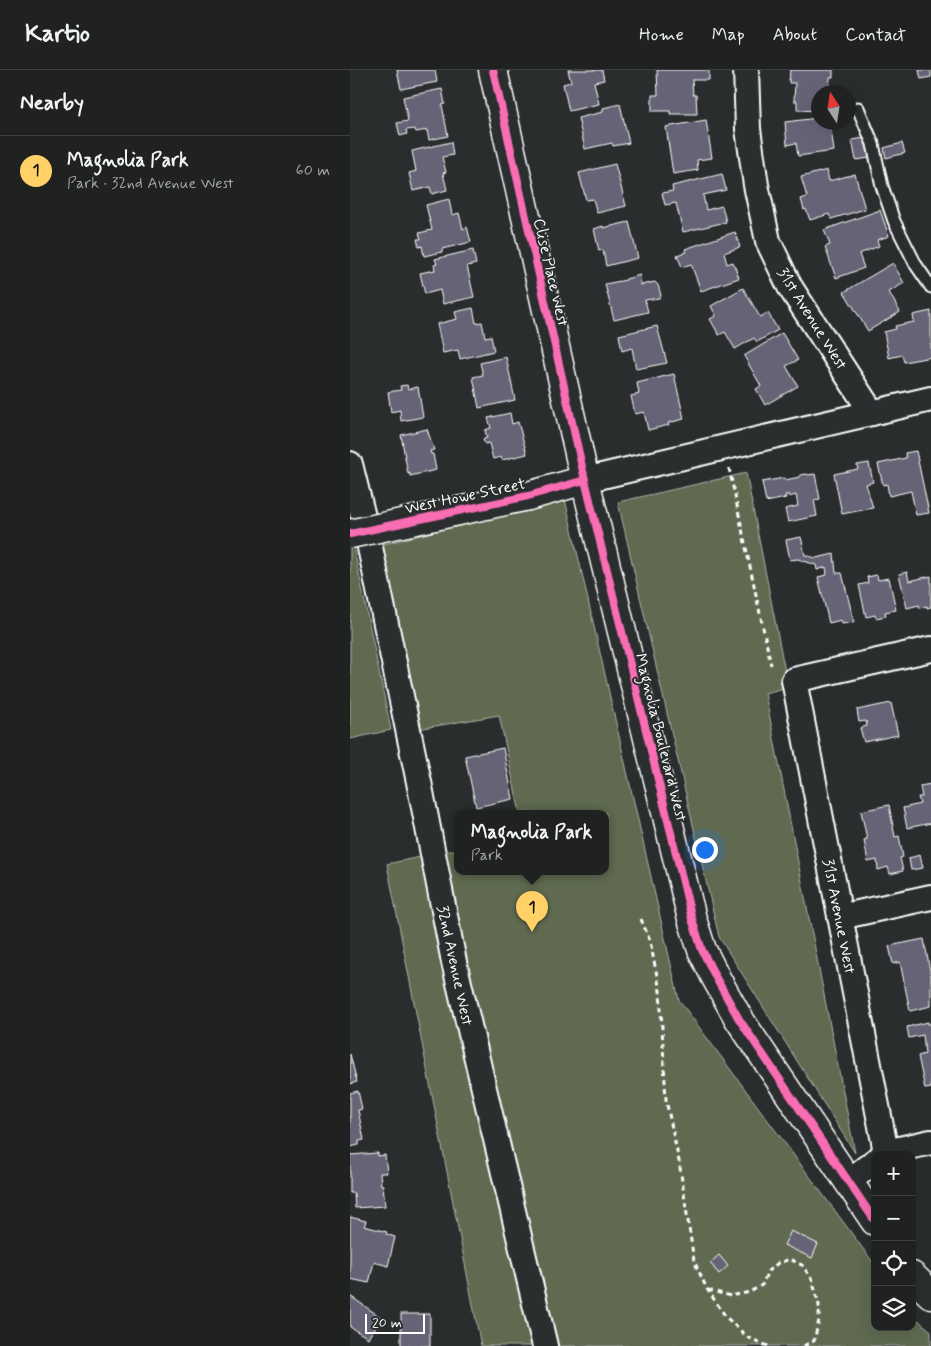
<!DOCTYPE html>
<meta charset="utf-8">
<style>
body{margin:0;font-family:Mynerve,sans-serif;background:#2d2f2f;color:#f1f3f6}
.controls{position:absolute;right:15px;bottom:15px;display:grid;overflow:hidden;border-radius:10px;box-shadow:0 5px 20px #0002}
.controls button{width:45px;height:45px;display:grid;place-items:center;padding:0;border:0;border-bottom:1px solid #3d3f40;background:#202222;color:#f1f3f6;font:25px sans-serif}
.compass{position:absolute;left:461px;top:15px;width:45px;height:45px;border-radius:50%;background:#202222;box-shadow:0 5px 20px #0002;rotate:348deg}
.scale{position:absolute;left:15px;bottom:12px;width:60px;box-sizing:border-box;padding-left:5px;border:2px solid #fff;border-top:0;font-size:14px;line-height:18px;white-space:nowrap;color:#fff;-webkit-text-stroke:4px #2a2d2e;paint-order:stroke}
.you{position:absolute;left:354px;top:779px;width:18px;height:18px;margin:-12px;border:4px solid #fff;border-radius:50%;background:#1a73e8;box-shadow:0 0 0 8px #1a73e833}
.badge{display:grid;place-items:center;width:32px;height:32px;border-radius:50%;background:#ffd166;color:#111;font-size:16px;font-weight:700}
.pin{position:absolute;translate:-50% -41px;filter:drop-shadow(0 1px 2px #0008)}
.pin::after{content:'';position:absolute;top:26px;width:18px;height:15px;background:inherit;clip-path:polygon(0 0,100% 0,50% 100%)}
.popup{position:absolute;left:104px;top:740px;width:155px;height:65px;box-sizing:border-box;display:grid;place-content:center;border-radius:10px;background:#202222;filter:drop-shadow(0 1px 4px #0005);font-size:16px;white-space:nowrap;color:#a2a4a5}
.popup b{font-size:19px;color:#f1f3f6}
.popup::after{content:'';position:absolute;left:50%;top:100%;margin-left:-10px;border:10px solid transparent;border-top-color:#202222}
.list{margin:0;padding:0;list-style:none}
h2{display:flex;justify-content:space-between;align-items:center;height:65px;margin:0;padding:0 20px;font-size:21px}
h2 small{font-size:16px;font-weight:400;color:#a2a4a5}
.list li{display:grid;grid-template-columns:32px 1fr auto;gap:15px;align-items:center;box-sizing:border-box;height:70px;padding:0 20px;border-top:1px solid #3d3f40}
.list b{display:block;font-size:19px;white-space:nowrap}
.list p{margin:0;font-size:16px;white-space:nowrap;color:#a2a4a5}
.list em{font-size:16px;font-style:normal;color:#a2a4a5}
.icon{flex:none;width:28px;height:28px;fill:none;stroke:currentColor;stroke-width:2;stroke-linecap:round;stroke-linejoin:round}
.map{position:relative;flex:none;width:581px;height:1276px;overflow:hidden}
header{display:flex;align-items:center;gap:30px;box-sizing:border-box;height:70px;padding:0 25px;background:#202222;border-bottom:1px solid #3d3f40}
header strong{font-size:24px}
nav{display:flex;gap:28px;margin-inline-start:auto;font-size:18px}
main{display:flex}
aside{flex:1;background:#202222}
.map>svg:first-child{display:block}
.green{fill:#5e6a51;stroke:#aeb4a8}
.building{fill:#666476;stroke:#fff}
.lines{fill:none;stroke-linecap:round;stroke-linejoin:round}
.service-casing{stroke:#fff;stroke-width:15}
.minor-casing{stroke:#fff;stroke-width:28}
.tertiary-casing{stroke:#fff;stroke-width:31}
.secondary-casing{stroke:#fff;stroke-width:31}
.path{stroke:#fff;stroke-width:3;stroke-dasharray:5 4;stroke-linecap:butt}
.service{stroke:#2a2d2e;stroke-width:11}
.minor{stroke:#2a2d2e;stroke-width:24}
.tertiary{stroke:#2a2d2e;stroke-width:28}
.secondary{stroke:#2a2d2e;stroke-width:28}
.tertiary-bridge-casing{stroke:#fff;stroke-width:31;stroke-linecap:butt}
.tertiary-bridge{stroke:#2a2d2e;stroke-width:28}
.cycleway-casing{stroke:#2a2d2e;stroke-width:11}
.cycleway{stroke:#f96db3;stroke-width:8}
.labels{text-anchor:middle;stroke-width:4;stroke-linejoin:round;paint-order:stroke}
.street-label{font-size:16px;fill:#fff;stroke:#2a2d2e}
</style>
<header>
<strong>Kartio</strong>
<nav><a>Home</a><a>Map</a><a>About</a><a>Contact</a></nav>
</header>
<main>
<aside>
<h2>Nearby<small></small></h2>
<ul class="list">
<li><span class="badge">1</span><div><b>Magnolia Park</b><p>Park · 32nd Avenue West</p></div><em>60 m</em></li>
</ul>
</aside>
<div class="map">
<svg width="581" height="1276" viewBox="0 0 581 1276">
<rect width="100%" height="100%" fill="#2a2d2e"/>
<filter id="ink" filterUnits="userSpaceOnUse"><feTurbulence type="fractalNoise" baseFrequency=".02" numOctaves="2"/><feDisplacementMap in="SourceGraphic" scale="10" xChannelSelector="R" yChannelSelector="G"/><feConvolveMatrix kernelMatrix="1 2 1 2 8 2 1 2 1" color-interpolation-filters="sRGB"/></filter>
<g filter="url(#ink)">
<!-- green -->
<g class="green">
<path d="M396,403L438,617L415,623L505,1083L369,867L268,432Z"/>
<path d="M215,429L329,930L525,1195V1257H562V1245L581,1261V1276H131L37,794L108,779V801H256V743H170L149,645L68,659L30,475Z"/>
<path d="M0,460L41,660L0,669Z"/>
</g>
<!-- building -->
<g class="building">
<path d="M47,0H85L87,12L51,19Z"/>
<path d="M218,0H252L254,10L244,12L249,34L219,41L213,14L221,12Z"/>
<path d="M307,0H359V10H342L343,25H346L347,44H320V41H302V25H308Z"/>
<path d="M440,0H483V7H480L479,22H468V41L447,40V31H444L445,13H439Z"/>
<path d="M569,0H581V7L571,9Z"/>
<path d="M92,19L95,34L92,35L98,66L79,70L77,60L66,62L65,59L56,60L57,64L50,66L47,53L58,51L53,27Z"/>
<path d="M270,34L279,73L263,76L262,73L235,79L228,48L253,42V38Z"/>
<path d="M468,48V52H480L484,81L448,86L446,73L437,75L435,52Z"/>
<path d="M356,50L362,88L347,90L348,100L323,104L316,57Z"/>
<path d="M515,68L519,88L506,90L502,70Z"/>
<path d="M101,72L103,85L92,87L96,102L93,103L97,120L82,124L80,117L63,121L59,103L66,101L62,81Z"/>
<path d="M552,73L555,83L536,88L534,78Z"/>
<path d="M265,94L276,136L247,143L243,129L236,130L229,103Z"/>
<path d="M477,100L479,111L505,104L515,139L481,149L479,144L460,150L456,139L454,140L451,129L457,127L451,107Z"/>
<path d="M372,104L376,120L353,125L356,140L372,136L376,152L333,162L326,133L315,135L312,123L323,121L322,116Z"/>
<path d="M99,129L102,145L109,143L113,159L117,157L121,172L92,179V182L74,186L72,176L69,177L67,169H71L69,163L82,160L76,135Z"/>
<path d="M530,140L539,166L527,170L529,176L509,184L514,198L486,208L475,177L480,175L474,160Z"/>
<path d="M279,152L288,188L256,196L253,180L249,181L244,159L253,156V158Z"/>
<path d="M385,162L390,177L374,183L377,194L383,192L389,208L351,221L341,194L332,197L327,185L336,182L335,179Z"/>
<path d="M123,180L126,194L117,196L124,227L93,234L90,220L75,224L70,203L85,200L84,195L87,194L85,189Z"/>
<path d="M543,193L554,213L539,222L550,242L518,261L494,222Z"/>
<path d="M290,205L291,215L305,212L308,215L311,225L309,228L295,230L298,242L264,250L255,214L276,210V209Z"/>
<path d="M393,218L410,247L418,243L428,260L407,272L404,268L385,279L375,262L369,265L360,249L366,246L361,236Z"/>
<path d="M123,238L126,253L132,252L135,267L141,266L144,281L110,289L108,280L93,283L87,254L107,249L105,242Z"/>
<path d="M581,241V287L554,292L552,285L539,288L534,262L546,259L545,256L564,252L563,245Z"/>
<path d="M307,256L317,293L286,299L282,278L272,281L269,265Z"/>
<path d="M432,263L448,290L436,296L448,316L415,335L406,319L411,316L394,286Z"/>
<path d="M156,287L165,330L129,338L123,307L133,305L130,293Z"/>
<path d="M324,304L334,349L318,353L319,355L298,360L294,342L285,344L281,326L289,324L287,313Z"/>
<path d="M57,315L58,319L68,317L73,347L51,351L50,340L41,342L38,322L51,320L50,316Z"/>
<path d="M160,343L162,354L168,352L177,384L152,390L151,387L143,389L139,373L135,374L133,369L137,368L135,360L141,358L138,348Z"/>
<path d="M77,359L84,380L80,381L81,384H83L86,400L60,406V403L58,404L51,365Z"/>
<path d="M566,381L579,443L566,445L561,421L539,426L537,414L533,415L528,394L556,388L555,383Z"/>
<path d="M519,393L523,412L516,414L523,438L492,444L484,404L508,399L507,395Z"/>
<path d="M457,404L458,405L465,404L470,429L464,430L467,446L438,452L435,439L448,436L446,425L439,427V425H435L436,428L416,432L412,412L434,408L435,410L450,407V405Z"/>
<path d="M451,467L455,485L458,486L466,488L484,484L486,503H492L504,552L492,554L491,550L479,553L468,507L477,505L476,497L467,500L466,495L448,489L440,490L436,470Z"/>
<path d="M557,502L559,511L581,506V537L577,538V536L570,538L569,535L557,538L549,504Z"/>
<path d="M527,505L528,510L539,508L546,540L535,542L536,546L526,548L525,545L516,547L509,515L518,513L517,507Z"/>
<path d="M541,633L548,665L514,672L510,658L517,656L516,651L509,652L507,640Z"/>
<path d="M153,678L163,729L126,737L115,686Z"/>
<path d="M581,714V755V753L557,758L553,738L570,734L568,727H572L570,716Z"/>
<path d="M539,735L545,767L549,766L553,787L550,788L553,801L540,804L538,797L528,800L527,790L518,792L514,770L517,769L511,741Z"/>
<path d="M570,785L573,798L561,800L559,788Z"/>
<path d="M574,869L581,906V936L560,941L550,892L543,894L539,876Z"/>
<path d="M578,952V954H581V1018L575,1019L568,986L575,984L573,965L559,968L557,957Z"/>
<path d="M0,984L7,1012L0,1014Z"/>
<path d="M8,1021L12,1039L8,1040L14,1070L9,1071V1075L0,1077V1023Z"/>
<path d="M28,1083V1086L35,1085L37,1103H30L31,1115H33L35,1136L5,1138L4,1123H0V1085Z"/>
<path d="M0,1147L16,1151L14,1156L37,1162L36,1164L45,1167L38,1196L24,1192L19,1213L0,1209Z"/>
<path d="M441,1161L468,1174L462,1188L434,1175Z"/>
<path d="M369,1185L378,1196L369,1204L360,1193Z"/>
<path d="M0,1226L32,1248L18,1268L0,1257Z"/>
<rect x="51" y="1244" width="29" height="32"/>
</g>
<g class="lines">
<defs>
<path id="service" d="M508,38L523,74L532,116L544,151L566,195L581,217"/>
<g id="minor">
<path d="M396,0L398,59L406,115L418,171L440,217L522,343"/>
<path d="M0,394L17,463L70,717L104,892L195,1276"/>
<path d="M235,410L581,329"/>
<path d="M490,847L581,827"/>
<path d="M536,1082L444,610L581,579"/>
<path d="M532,1085L536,1082L581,1072"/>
<path d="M498,1112L525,1091"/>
</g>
<path id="tertiary" d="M178,426L235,410"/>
<g id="secondary">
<path d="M143,0L235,410L342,849L352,880L366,908L389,949L525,1151"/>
<path d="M562,1206L581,1224"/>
</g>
</defs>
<!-- service casing -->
<use href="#service" class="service-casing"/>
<!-- minor casing -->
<use href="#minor" class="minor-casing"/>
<!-- tertiary casing -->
<use href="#tertiary" class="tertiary-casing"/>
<!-- secondary casing -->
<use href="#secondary" class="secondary-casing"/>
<!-- path -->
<g class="path">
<path d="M379,398L421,595"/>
<path d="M291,849L300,871L310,921L316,1030L329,1091L344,1191L357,1219L376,1247L397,1267L418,1276"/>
<path d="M358,1220L381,1226L400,1222L412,1215L418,1201L428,1193L440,1189L452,1195L462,1209L469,1235V1250L464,1271L453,1276"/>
</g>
<!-- service -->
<use href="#service" class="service"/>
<!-- minor -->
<use href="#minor" class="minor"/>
<!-- tertiary -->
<use href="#tertiary" class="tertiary"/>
<!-- secondary -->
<use href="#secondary" class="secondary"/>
<defs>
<path id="tertiary-bridge" d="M0,464L178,426"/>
</defs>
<!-- tertiary-bridge casing -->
<use href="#tertiary-bridge" class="tertiary-bridge-casing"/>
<!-- tertiary-bridge -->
<use href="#tertiary-bridge" class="tertiary-bridge"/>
<defs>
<g id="cycleway">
<path d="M143,0L235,410L342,849L352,880L366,908L389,949L525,1151"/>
<path d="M0,464L178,426L235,410"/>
</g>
</defs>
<!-- cycleway casing -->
<use href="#cycleway" class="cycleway-casing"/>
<!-- cycleway -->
<use href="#cycleway" class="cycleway"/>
</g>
</g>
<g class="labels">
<!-- street labels -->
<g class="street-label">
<text transform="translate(202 202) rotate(77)" y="6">Clise Place West</text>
<text transform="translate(463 248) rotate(58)" y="6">31st Avenue West</text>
<text transform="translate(115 425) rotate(-12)" y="6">West Howe Street</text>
<text transform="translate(312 667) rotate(76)" y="6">Magnolia Boulevard West</text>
<text transform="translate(490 846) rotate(79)" y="6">31st Avenue West</text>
<text transform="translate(106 895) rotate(78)" y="6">32nd Avenue West</text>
</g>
</g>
</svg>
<div class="controls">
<button>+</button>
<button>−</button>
<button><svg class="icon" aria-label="locate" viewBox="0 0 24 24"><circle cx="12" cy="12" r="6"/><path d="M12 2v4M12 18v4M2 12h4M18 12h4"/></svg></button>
<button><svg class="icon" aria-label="layers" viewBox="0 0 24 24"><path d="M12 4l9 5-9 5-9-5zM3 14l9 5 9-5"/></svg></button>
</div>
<svg class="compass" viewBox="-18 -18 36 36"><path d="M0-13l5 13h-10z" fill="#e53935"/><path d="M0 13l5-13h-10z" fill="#a2a4a5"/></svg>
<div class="scale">20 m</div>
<div class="you"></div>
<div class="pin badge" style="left:182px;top:862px">1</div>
<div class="popup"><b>Magnolia Park</b>Park</div>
</div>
</main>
